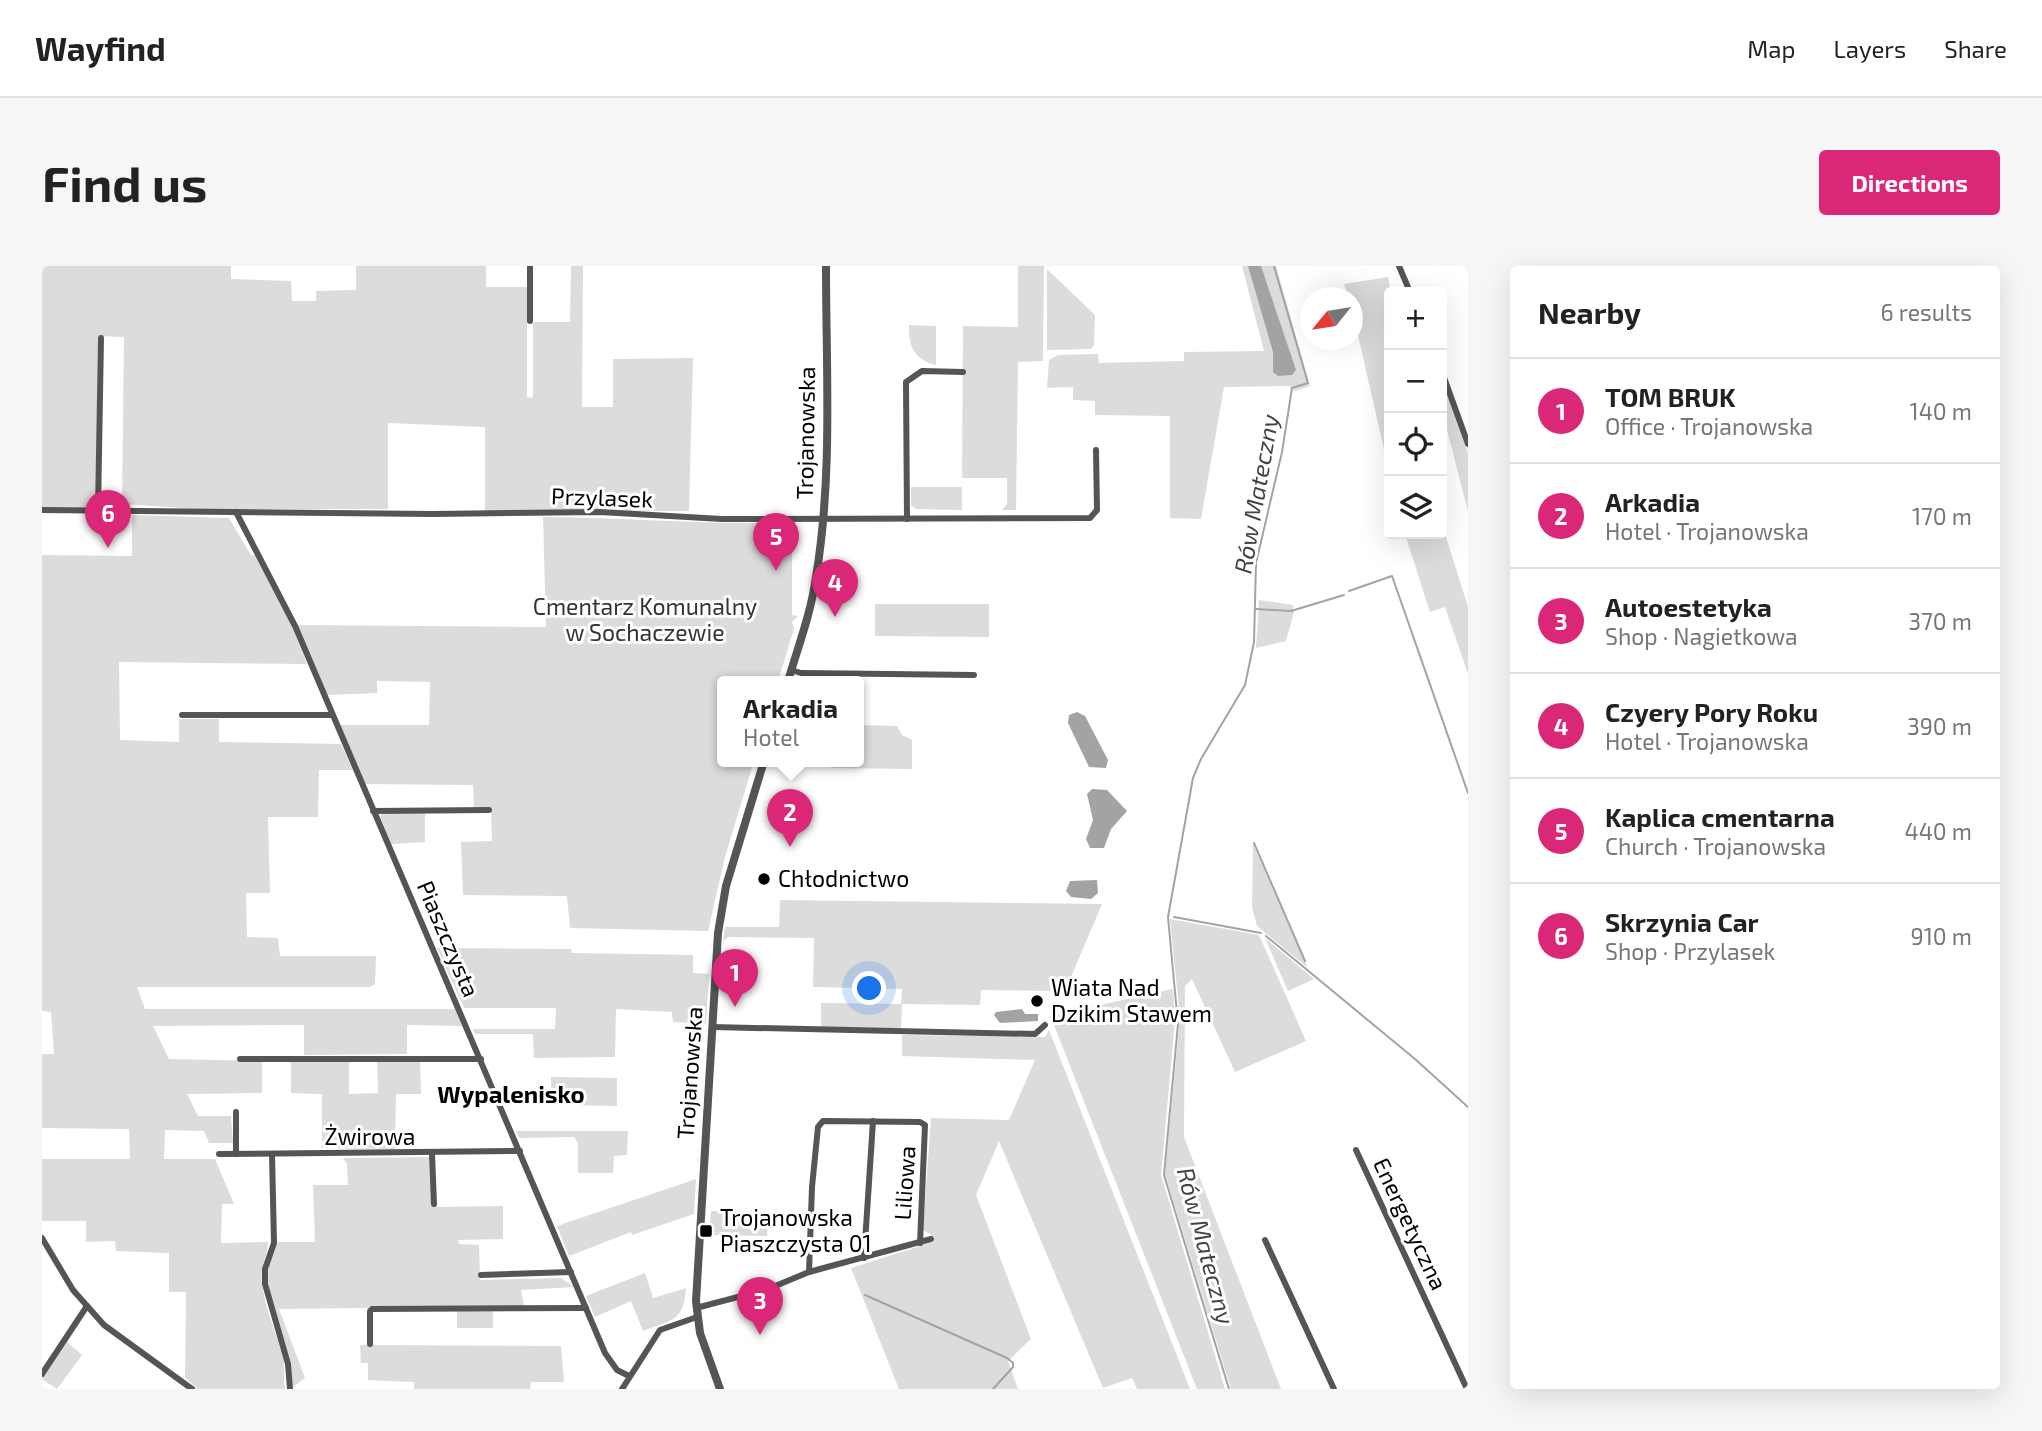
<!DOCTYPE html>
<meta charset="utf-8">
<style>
body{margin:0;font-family:"Exo 2",sans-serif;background:#f6f6f6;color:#222}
.controls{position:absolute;right:21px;top:21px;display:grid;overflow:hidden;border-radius:7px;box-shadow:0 7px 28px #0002}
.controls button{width:63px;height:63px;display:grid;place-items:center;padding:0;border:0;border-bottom:2px solid #e0e0e0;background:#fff;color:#222;font:35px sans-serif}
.compass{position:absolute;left:1258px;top:21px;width:63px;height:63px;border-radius:50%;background:#fff;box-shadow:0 7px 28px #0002;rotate:240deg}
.you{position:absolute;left:828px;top:723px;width:24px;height:24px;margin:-18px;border:5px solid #fff;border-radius:50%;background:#1a73e8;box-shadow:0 0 0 10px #1a73e833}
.badge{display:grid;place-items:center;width:46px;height:46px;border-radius:50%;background:#db2777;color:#fff;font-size:23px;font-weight:700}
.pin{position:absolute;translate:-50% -58px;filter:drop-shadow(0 2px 4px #0008)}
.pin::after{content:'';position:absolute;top:37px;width:24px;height:21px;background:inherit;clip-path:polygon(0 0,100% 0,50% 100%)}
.popup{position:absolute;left:675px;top:410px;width:147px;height:91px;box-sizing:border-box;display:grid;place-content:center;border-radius:7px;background:#fff;filter:drop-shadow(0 2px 5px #0005);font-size:23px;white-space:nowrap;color:#767676}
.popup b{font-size:26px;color:#222}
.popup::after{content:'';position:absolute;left:50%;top:100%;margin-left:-14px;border:14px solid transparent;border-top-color:#fff}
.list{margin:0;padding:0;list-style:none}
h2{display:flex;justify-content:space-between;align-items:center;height:91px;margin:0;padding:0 28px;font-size:30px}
h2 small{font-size:23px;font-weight:400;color:#767676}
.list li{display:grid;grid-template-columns:46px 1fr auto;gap:21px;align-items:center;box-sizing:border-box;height:105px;padding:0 28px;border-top:2px solid #e0e0e0}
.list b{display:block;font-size:26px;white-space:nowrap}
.list p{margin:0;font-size:23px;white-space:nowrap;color:#767676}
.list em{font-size:23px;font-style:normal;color:#767676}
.icon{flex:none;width:38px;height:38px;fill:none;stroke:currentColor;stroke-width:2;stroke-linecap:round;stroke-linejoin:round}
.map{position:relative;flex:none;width:1426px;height:1123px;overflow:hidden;border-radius:7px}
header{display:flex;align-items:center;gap:42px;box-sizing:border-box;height:98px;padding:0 35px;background:#fff;border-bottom:2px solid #e0e0e0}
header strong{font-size:33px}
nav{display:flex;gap:38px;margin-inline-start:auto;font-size:24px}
.intro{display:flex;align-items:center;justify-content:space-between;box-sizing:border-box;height:168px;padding:0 42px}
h1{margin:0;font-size:49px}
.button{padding:18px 32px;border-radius:7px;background:#db2777;color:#fff;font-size:24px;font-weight:700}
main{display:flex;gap:42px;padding:0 42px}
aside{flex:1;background:#fff;border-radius:7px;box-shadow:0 7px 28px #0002}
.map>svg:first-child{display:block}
.green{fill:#dcdcdc}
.water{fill:#a3a3a3}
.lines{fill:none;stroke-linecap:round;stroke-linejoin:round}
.stream{stroke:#a3a3a3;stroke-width:2}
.minor{stroke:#555;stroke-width:6}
.tertiary{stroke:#555;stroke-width:8}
.poi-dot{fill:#000;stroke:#fff;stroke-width:2.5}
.labels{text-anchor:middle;stroke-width:6;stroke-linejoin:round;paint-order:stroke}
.street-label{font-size:23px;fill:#000;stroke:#fff}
.park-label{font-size:23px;fill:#333;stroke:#fff}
.poi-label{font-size:23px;fill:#000;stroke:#fff;text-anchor:start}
.water-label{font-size:24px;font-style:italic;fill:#444;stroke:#fff}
.neighbourhood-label{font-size:24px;font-weight:bold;fill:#000;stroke:#fff}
</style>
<header>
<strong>Wayfind</strong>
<nav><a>Map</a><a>Layers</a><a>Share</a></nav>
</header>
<div class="intro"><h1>Find us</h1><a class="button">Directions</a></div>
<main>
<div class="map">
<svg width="1426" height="1123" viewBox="0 0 1426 1123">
<rect width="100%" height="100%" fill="#fff"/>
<!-- green -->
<g class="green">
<path d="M0,0H189V13L249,15L250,35H274V25L314,24V0H444V21H485V131L491,132V56H528L529,0H541L540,141H571V93L651,92L647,245H443V161L346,157V243H156L80,238L82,71L56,70L54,242H0Z"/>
<path d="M976,0H1002L1001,95L976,96L974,244H960L965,238V212H920L921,60L976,61Z"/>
<path d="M1200,0H1234L1268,120L1253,125L1247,120L1182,121L1159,253L1128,252V150L1053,149V135L1031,134V121L1005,122L1007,94L1016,89L1056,88L1057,97L1142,95V86L1222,85Z"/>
<path d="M1005,3L1053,49L1052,79L1049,83L1005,84Z"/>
<path d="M1346,11L1349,26L1347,206L1311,47L1310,32L1306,31L1302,18Z"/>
<path d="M867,59L894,60V99C872,94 866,79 867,59Z"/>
<path d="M1400,113L1426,187V246L1402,152Z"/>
<path d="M869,221H920V244L874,243L869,239Z"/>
<path d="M90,249L187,252L209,289H215L243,344L265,398L77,396L78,474L137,476V453H177V476L299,478L311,504H277L276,551H226L228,627H204L205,671L236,672L238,690H334L333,718L328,721H95L103,743H413L420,760L365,759V788L262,789V759L111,760L127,793L220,795V827L145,828L156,850H189L191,877H167L162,865L123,864L122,893H173L192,938H180L179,977L226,976C226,990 217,1002 220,1017C223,1043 234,1066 241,1091C243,1101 241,1112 243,1123H155L143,1111L144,1026H127V987L74,985L73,975L44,976V955H0V893H88L87,863L0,862V788H12L9,746L0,745V289L90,290Z"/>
<path d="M501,251C584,251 667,260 750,256V349L756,350L750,356L752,363L736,415H680V495H712L683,591L666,665L528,662L525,630L421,629L419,576L450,575L449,541H432L431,519L322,518L296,459H387L388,416L335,415V427L284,429L255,359L504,361Z"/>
<path d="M1400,258L1426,341V408L1403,341L1388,346L1363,268H1400Z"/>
<path d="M1217,334L1251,339L1252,346L1244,375L1214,382Z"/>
<path d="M833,338H947V371L833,370Z"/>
<path d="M816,459L855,460L860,469L870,474V503L789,502V495H816Z"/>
<path d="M342,547H383V576L349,578L338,550Z"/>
<path d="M1211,578L1266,702L1215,660L1210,641Z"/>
<path d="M738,634L1060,638L1023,725L939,724L938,739L860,738L859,762L779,761V737L859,738L860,723L771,721L772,672L687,671L681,675L683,661H737Z"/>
<path d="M1128,653L1217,669L1264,775L1193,806L1150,713L1143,720L1142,871L1239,1123H1189L1123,908L1138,752Z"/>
<path d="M1223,672L1272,713L1246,725Z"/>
<path d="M395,682L529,683L530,687L651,689V707L667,708L664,758L631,756L630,746L574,743L573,791L492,792L491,768H433L431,763H513L514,742H422Z"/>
<path d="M1131,723L1133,754L1119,909L1183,1123H1155L1010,754L1012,749Z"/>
<path d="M1007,764L1148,1123H1095L1090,1112L1061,1122L957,875L934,929L989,1073L966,1095L976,1123H857L809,1002L891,976L888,968L881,964L889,852L967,854L993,794L860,790V769L996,771H1003Z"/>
<path d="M249,795H307V828L336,827L335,795H378L379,828H354L353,883L280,882V828L249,827Z"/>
<path d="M509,811L575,812V840L463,838L460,834H509Z"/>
<path d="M474,865H586L585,889L572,890L571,907H536V877L532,871L477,872Z"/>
<path d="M389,891L391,941L461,940V973L416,974L417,978L437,979L438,1014L519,1012L532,1021L479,1024L482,1040L237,1043L263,1112L250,1122L226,1017L227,998L236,976H273L271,919H306L305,898L301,892Z"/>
<path d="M654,913L652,948L590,969L589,966L527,990L515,960Z"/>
<path d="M669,945L727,946L725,970L667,969Z"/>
<path d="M603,1007L611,1032L644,1022C642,1057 628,1054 601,1065L589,1035L553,1051L544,1030Z"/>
<rect x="415" y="1044" width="36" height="18"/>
<path d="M25,1076L40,1089L15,1123L0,1113Z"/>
<path d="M318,1079L519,1080L522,1116H489L488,1123H372V1116L326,1114V1097H319Z"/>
</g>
<!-- water -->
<g class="water">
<path d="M1206,0H1219L1254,104L1250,109L1236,110L1231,106V86Z"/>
<path d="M1035,446L1043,450L1066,494L1064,502L1047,501L1026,457L1027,449Z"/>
<path d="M1050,523L1065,524L1085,545L1069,563L1062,582H1048L1044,573L1051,554L1045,528Z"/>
<path d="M1055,614L1056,627L1049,633L1029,631L1024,625L1028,615Z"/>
<path d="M980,743L983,748H996V755L958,757L952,749L954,746Z"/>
</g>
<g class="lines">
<!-- stream -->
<g class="stream">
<path d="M1307,325L1350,310L1426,527"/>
<path d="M1214,343L1249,345L1302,329"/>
<path d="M1212,577L1263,695"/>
<path d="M1132,651L1219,667"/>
<path d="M1224,670L1373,793L1426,841"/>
<path d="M823,1029L965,1092L971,1097V1101L951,1123"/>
<path d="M1187,1123L1122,909L1136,758L1126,651L1151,512L1159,493L1203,419L1212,376L1214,297L1240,186L1250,122L1266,117L1232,0"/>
</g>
<!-- minor -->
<g class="minor">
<path d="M488,0V55"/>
<path d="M1357,0L1368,26"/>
<path d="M1400,106L1426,178"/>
<path d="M0,244L390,248L558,246L680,253L1048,252L1055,244L1054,184"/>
<path d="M56,245L59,72"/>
<path d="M194,246L253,360L563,1087L575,1104L587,1110"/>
<path d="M865,253L864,116L880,105L921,106"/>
<path d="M749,404L759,407L932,409"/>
<path d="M140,449H289"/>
<path d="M331,545L447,544"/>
<path d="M670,761L993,768L1003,759"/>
<path d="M198,793H439"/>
<path d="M1314,884L1425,1123"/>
<path d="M177,888L478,885"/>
<path d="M194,888V846"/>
<path d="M230,888L232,977L223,1003V1018L246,1098L248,1123"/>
<path d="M390,888L392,938"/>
<path d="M0,972L31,1024L62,1059L150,1123"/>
<path d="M1223,974L1292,1123"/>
<path d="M822,992L831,855"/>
<path d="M767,1006L770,921L776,861L781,855L878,856L883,859L878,977"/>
<path d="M439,1009L529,1006"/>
<path d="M654,1042L726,1023L767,1006L889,973"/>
<path d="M328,1078V1045L330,1043L544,1042"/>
<path d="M0,1108L45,1040"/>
<path d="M580,1123L618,1064L655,1051"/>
</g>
<!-- tertiary -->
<g class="tertiary">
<path d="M746,415C756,381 769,347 774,311C791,209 784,103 784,0"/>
<path d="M678,1123L658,1067L654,1035L676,667L684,620L722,495"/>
</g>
</g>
<!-- markers -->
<g class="poi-dot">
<circle cx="722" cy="613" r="7"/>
<circle cx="995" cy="735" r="7"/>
<rect x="657" y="958" width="14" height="14" rx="3.5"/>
</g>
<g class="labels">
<!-- street labels -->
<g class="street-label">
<text transform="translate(764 167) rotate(-89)" y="8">Trojanowska</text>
<text transform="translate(560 232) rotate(2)" y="8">Przylasek</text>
<text transform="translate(406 673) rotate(67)" y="8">Piaszczysta</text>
<text transform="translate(648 807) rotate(-86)" y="8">Trojanowska</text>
<text x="328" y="879">Żwirowa</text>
<text transform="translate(863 917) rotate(-86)" y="8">Liliowa</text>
<text transform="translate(1368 958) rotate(65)" y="8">Energetyczna</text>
</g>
<!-- park labels -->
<g class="park-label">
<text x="603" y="349">Cmentarz Komunalny<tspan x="603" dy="26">w Sochaczewie</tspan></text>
</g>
<!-- poi labels -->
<g class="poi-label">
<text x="736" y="621">Chłodnictwo</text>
<text x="1009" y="730">Wiata Nad<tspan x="1009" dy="26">Dzikim Stawem</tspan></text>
<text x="678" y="960">Trojanowska<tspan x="678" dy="26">Piaszczysta 01</tspan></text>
</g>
<!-- water labels -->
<g class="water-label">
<text transform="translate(1215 228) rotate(-80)" y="8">Rów Mateczny</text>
<text transform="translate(1163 980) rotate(75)" y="8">Rów Mateczny</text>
</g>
<!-- neighbourhood labels -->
<g class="neighbourhood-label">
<text x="469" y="837">Wypalenisko</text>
</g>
</g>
</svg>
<div class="controls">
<button>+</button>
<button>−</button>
<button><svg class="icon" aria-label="locate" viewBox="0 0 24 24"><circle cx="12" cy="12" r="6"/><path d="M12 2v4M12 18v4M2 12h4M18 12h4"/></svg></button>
<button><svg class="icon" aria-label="layers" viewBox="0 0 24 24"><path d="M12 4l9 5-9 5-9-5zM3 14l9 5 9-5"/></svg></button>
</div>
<svg class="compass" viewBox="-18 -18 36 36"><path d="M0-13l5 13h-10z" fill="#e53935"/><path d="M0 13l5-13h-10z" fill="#767676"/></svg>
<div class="you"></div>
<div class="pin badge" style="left:693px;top:741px">1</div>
<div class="pin badge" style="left:748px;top:581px">2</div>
<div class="popup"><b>Arkadia</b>Hotel</div>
<div class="pin badge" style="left:718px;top:1069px">3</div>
<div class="pin badge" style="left:793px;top:351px">4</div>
<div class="pin badge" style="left:734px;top:305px">5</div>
<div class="pin badge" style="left:66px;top:282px">6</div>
</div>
<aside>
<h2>Nearby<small>6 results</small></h2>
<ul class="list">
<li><span class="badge">1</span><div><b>TOM BRUK</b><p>Office · Trojanowska</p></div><em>140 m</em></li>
<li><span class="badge">2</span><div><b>Arkadia</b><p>Hotel · Trojanowska</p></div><em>170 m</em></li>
<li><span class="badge">3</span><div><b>Autoestetyka</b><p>Shop · Nagietkowa</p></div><em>370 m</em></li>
<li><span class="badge">4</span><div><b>Czyery Pory Roku</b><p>Hotel · Trojanowska</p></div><em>390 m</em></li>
<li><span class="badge">5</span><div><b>Kaplica cmentarna</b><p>Church · Trojanowska</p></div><em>440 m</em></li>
<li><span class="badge">6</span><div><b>Skrzynia Car</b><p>Shop · Przylasek</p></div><em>910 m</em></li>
</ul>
</aside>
</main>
